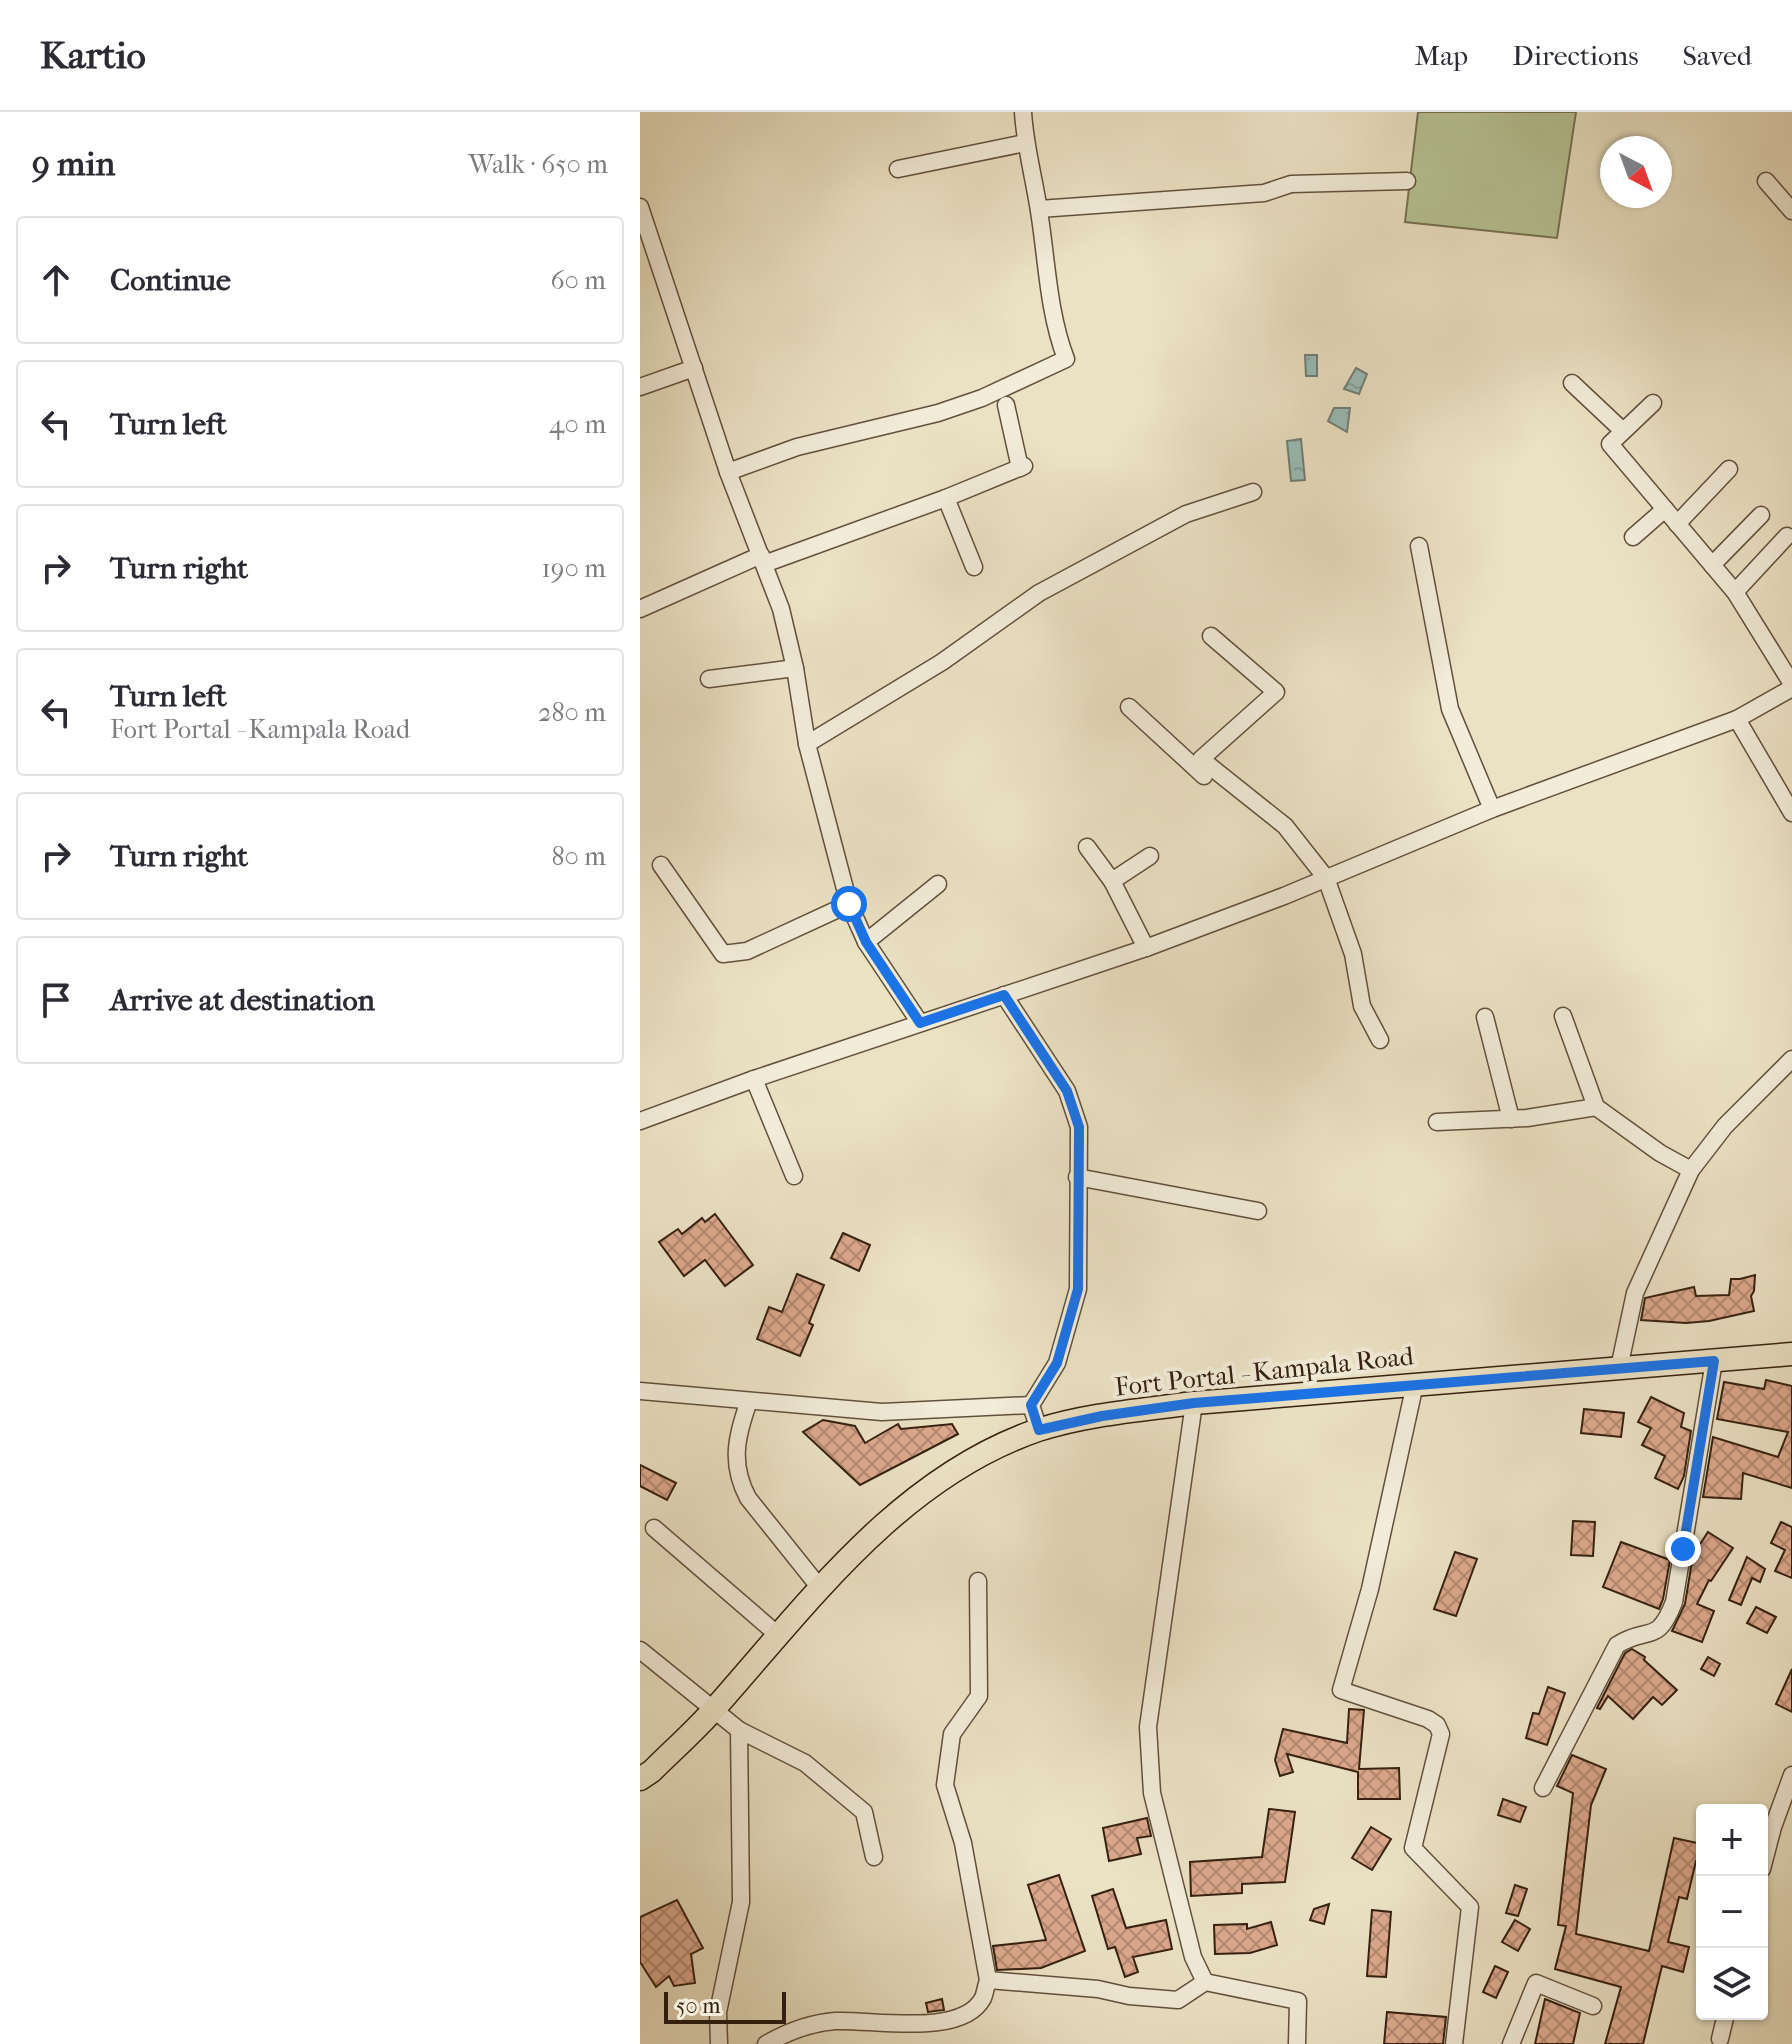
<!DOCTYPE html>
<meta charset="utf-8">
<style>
body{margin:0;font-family:"IM FELL French Canon",serif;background:#f2f2f3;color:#2b2b33}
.controls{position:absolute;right:24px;bottom:24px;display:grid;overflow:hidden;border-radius:8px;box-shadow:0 2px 6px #0004}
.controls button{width:72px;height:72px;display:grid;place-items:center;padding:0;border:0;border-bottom:2px solid #e1e1e2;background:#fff;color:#2b2b33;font:40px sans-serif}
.compass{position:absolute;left:960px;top:24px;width:72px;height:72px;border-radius:50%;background:#fff;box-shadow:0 2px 6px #0004;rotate:139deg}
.scale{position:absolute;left:24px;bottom:20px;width:122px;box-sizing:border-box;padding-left:8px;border:4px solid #35200f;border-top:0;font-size:22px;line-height:28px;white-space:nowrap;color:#35200f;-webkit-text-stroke:6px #f2ecd9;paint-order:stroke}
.stop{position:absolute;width:24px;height:24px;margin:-18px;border:6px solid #1a73e8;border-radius:50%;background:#fff}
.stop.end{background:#1a73e8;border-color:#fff;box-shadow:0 2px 8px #0008}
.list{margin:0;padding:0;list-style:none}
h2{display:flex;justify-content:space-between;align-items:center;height:104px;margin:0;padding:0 32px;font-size:34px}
h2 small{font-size:26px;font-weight:400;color:#7c7c81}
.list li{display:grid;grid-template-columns:52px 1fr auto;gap:24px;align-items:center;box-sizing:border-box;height:128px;margin:0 16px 16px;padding:0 16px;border:2px solid #e1e1e2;border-radius:8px}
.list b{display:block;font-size:30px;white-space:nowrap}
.list p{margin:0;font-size:26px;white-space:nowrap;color:#7c7c81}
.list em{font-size:26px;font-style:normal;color:#7c7c81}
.icon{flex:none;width:44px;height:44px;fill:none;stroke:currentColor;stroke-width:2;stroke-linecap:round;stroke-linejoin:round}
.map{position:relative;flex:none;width:1152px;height:1932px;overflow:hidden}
header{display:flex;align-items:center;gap:48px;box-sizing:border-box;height:112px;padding:0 40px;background:#fff;border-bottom:2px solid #e1e1e2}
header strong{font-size:38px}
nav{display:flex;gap:44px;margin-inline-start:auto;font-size:28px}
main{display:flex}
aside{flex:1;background:#fff}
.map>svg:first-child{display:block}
.park{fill:#b6c395;stroke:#767252;stroke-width:2}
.water{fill:url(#water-ripples);stroke:#717e75;stroke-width:2}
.building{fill:url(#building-cross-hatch);stroke:#35200f;stroke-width:2}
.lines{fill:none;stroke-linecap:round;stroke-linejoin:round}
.minor-casing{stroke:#62503c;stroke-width:19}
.major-casing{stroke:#35200f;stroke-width:25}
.minor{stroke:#f2ecd9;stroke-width:16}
.major{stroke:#ebe2c4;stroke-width:22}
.route{stroke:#1a73e8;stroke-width:10}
.labels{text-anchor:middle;stroke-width:8;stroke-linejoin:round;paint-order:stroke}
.street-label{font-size:26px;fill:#35200f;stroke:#f2ecd9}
</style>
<header>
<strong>Kartio</strong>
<nav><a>Map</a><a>Directions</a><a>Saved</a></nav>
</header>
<main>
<aside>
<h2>9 min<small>Walk · 650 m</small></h2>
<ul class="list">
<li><svg class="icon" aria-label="ahead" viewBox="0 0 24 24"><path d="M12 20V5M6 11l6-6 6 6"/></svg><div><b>Continue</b></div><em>60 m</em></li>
<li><svg class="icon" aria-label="left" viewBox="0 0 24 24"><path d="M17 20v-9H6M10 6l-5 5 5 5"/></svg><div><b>Turn left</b></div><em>40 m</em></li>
<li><svg class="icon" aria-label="right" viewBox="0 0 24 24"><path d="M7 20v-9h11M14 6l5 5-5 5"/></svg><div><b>Turn right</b></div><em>190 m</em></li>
<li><svg class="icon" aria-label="left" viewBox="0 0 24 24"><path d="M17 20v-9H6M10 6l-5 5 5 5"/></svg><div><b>Turn left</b><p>Fort Portal - Kampala Road</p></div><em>280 m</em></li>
<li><svg class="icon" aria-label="right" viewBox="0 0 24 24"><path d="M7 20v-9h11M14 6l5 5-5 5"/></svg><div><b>Turn right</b></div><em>80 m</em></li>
<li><svg class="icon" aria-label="arrive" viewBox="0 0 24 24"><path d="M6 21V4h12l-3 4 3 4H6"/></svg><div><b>Arrive at destination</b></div></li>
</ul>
</aside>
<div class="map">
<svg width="1152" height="1932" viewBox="0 0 1152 1932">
<defs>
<pattern id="water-ripples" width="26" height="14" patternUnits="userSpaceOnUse" patternTransform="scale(2)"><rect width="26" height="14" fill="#99bdb9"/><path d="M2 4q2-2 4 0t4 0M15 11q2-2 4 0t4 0" fill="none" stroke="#84a29e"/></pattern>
<pattern id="building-cross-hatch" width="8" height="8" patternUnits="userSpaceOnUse" patternTransform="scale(2)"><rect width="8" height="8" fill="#dda98d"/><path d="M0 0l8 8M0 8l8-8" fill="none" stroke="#b48972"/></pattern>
</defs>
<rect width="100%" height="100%" fill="#ebe2c4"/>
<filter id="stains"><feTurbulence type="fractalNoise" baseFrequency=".0025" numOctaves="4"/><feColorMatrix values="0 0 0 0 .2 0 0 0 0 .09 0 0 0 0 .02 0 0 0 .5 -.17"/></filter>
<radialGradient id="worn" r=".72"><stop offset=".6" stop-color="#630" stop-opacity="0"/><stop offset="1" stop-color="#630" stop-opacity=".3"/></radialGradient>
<!-- park -->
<path class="park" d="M778,0H936L917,126L765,110Z"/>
<!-- water -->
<g class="water">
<path d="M665,243H677V264H666Z"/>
<path d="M716,256L727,262L719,282L704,277Z"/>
<path d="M694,296H710L707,320L688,309Z"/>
<path d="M661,327L665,368L651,369L647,329Z"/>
</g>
<!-- building -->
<g class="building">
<path d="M75,1102L113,1153L85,1174L65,1148L44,1164L19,1130L38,1117L42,1122L62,1106L65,1110Z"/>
<path d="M203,1121L230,1133L219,1159L191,1146Z"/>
<path d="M157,1162L184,1173L169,1211L173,1213L160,1244L117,1227L129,1195L142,1200Z"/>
<path d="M1115,1163L1114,1179L1111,1184L1114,1199L1069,1209L1046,1211L1001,1208L1005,1186L1054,1175L1056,1184L1089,1183L1091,1167H1100Z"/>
<path d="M1126,1268L1152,1274V1376L1103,1361L1101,1387L1063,1385L1073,1325L1138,1345L1148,1320L1077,1307L1084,1270L1124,1277Z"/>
<path d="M1011,1285L1044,1301L1041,1315L1051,1319L1044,1364L1038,1377L1015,1366L1025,1344L1002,1333L1011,1316L998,1310Z"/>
<path d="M944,1297L984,1301L981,1325L941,1321Z"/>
<path d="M183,1308L215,1314L225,1331L258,1312L261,1317L312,1312L318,1322L220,1373L163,1320Z"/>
<path d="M0,1353L36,1371L27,1388L0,1374Z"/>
<path d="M933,1409L955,1410L953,1444L931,1443Z"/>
<path d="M1141,1410L1152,1415V1466L1135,1459L1145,1438L1131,1431Z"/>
<path d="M1068,1420L1093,1436L1071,1469L1069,1468L1057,1492L1074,1499L1062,1530L1032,1519L1045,1492L1053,1443Z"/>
<path d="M981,1430L1030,1448L1023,1487L1019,1497L963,1475Z"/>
<path d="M815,1440L837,1447L816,1504L794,1497Z"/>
<path d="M1107,1445L1125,1457L1120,1470L1112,1466L1101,1493L1089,1488Z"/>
<path d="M1116,1495L1136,1505L1127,1521L1107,1511Z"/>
<path d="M992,1537L1005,1545L1004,1548L1037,1578L1022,1593L1013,1585L993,1607L968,1584L960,1597L957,1596L985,1541Z"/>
<path d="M1068,1545L1080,1552L1074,1564L1061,1557Z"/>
<path d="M1152,1557V1600L1136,1592Z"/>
<path d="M908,1575L925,1581L907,1633L886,1626L893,1601L899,1602Z"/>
<path d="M709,1597L724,1598L719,1657L759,1656L760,1687H718V1660L647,1642L653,1660L640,1664L635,1648L643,1617L707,1631Z"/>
<path d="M932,1643L966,1657L951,1693L936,1822L1009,1839L1034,1726L1062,1732V1750L1056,1749L1047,1787L1039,1785L1028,1830L1049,1835L1043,1860L1022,1854L1003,1932H965L981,1875L915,1857L926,1814L918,1813L933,1681L917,1674Z"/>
<path d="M863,1687L886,1695L880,1710L858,1703Z"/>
<path d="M629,1697L655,1700L645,1770L602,1772V1781L551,1784L550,1750L622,1745Z"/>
<path d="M507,1706L511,1724L497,1726L501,1742L469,1749L463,1716Z"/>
<path d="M731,1715L751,1727L732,1758L712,1746Z"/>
<path d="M419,1763L445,1839L401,1856L357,1858L353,1834L406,1828L388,1773Z"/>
<path d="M875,1773L887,1777L878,1804L866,1801Z"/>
<path d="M473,1777L486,1816L526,1808L532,1837L493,1845L498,1860L485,1865L475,1835L468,1837L452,1784Z"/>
<path d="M37,1788L63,1836L51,1842L55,1871L34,1874L29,1864L16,1875L0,1850V1805Z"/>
<path d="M689,1792L684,1812L670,1808L674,1797Z"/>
<path d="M732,1798L751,1800L746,1865L727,1864Z"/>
<path d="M875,1808L890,1817L878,1839L862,1830Z"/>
<path d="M631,1810L637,1833L610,1841L575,1842L574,1813L607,1812V1817Z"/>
<path d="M855,1854L868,1860L856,1886L843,1880Z"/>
<path d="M302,1887L304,1898L288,1900L286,1891Z"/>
<path d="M905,1887L940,1901L933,1932H895Z"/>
<path d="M747,1900L806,1905L803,1932H744Z"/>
</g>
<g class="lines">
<defs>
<g id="minor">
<path d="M258,57L385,31"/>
<path d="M1126,69L1152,99"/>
<path d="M0,95L88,360L141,497L155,556L167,632L209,792L226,830L280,911"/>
<path d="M399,97L624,81L651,72L767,69"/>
<path d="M932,271L983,319"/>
<path d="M0,275L54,256"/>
<path d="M1013,291L970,332L1095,480L1152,572"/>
<path d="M366,293L380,356"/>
<path d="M88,360L157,335L298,301L342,286L426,247C408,200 407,149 399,99C394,66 385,34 383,0"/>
<path d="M306,386L334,455"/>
<path d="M1037,412L1089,357"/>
<path d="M993,425L1025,397"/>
<path d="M779,434L810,597L852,697"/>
<path d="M124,452L306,386L384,354"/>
<path d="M1072,453L1121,403"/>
<path d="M1095,480L1147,424"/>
<path d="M0,497L121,443"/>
<path d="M571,524L636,580L561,647L645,714L686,766L713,842L722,894L740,928"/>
<path d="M69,567L155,556"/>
<path d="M489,595L564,664"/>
<path d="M1097,607L1152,701"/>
<path d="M167,632L302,550L399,481L546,402L613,380"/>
<path d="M447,735L472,769L506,836"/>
<path d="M21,753L83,842L107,839L209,792"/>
<path d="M472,769L510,744"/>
<path d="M226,830L298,772"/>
<path d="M364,883L427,979L439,1015L438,1177L417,1251L391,1293L399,1318"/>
<path d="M923,904L956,995L1020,1041L1051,1058"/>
<path d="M845,905L871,1007"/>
<path d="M114,967L154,1064"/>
<path d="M0,1009L114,967L506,836L644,784L852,697L1097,607L1152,576"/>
<path d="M797,1010L887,1006L956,995"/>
<path d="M437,1065L618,1099"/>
<path d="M979,1256L995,1181L1051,1058L1085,1014L1152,947"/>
<path d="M775,1272L730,1477L701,1578L788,1607L797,1613L801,1622L773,1736L830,1795L814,1932"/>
<path d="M0,1279L242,1300L391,1293"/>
<path d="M109,1289C96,1325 90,1352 108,1386L180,1476"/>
<path d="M554,1291L508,1615L512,1681L553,1845L565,1870"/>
<path d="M14,1416L138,1523"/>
<path d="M0,1538L99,1618L165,1651L224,1700L234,1745"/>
<path d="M903,1676L977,1533C1009,1513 1017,1534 1034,1490L1074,1249"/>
<path d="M1122,1757L1133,1715L1152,1663"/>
<path d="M348,1868L458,1877L489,1884L538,1888L565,1870L658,1889L657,1932"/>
<path d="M1080,1927L1086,1902"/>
<path d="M79,1932L78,1900L101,1790L99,1618"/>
<path d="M126,1932C147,1920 170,1911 195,1909C232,1907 322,1926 343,1886C345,1881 346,1874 348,1868L323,1731L305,1673L312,1622L339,1584L338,1469"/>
<path d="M871,1932L896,1871L953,1894"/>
</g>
<path id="major" d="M0,1667L12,1659C33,1638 56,1618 76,1595C169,1490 260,1365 398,1318C447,1302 503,1298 554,1291L1152,1242"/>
</defs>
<!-- minor casing -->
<use href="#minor" class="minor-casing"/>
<!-- major casing -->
<use href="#major" class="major-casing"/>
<!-- minor -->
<use href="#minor" class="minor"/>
<!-- major -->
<use href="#major" class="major"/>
</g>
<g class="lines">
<!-- route -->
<path class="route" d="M209,792L226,830L280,911L364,883L427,979L439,1015L438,1177L417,1251L391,1293L399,1318L462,1304L554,1291L1074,1249L1043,1437"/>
</g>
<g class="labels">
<!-- street labels -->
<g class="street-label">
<text transform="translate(624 1259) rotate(-6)" y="9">Fort Portal - Kampala Road</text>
</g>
</g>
<rect width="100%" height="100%" filter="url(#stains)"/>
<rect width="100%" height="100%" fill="url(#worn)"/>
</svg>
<div class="controls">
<button>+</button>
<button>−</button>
<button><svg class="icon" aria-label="layers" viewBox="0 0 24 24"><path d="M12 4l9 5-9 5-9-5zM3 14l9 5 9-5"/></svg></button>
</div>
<svg class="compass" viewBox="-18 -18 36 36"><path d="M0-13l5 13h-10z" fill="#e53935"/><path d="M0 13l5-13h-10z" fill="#7c7c81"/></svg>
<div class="scale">50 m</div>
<div class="stop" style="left:209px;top:792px"></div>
<div class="stop end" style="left:1043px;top:1437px"></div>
</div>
</main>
